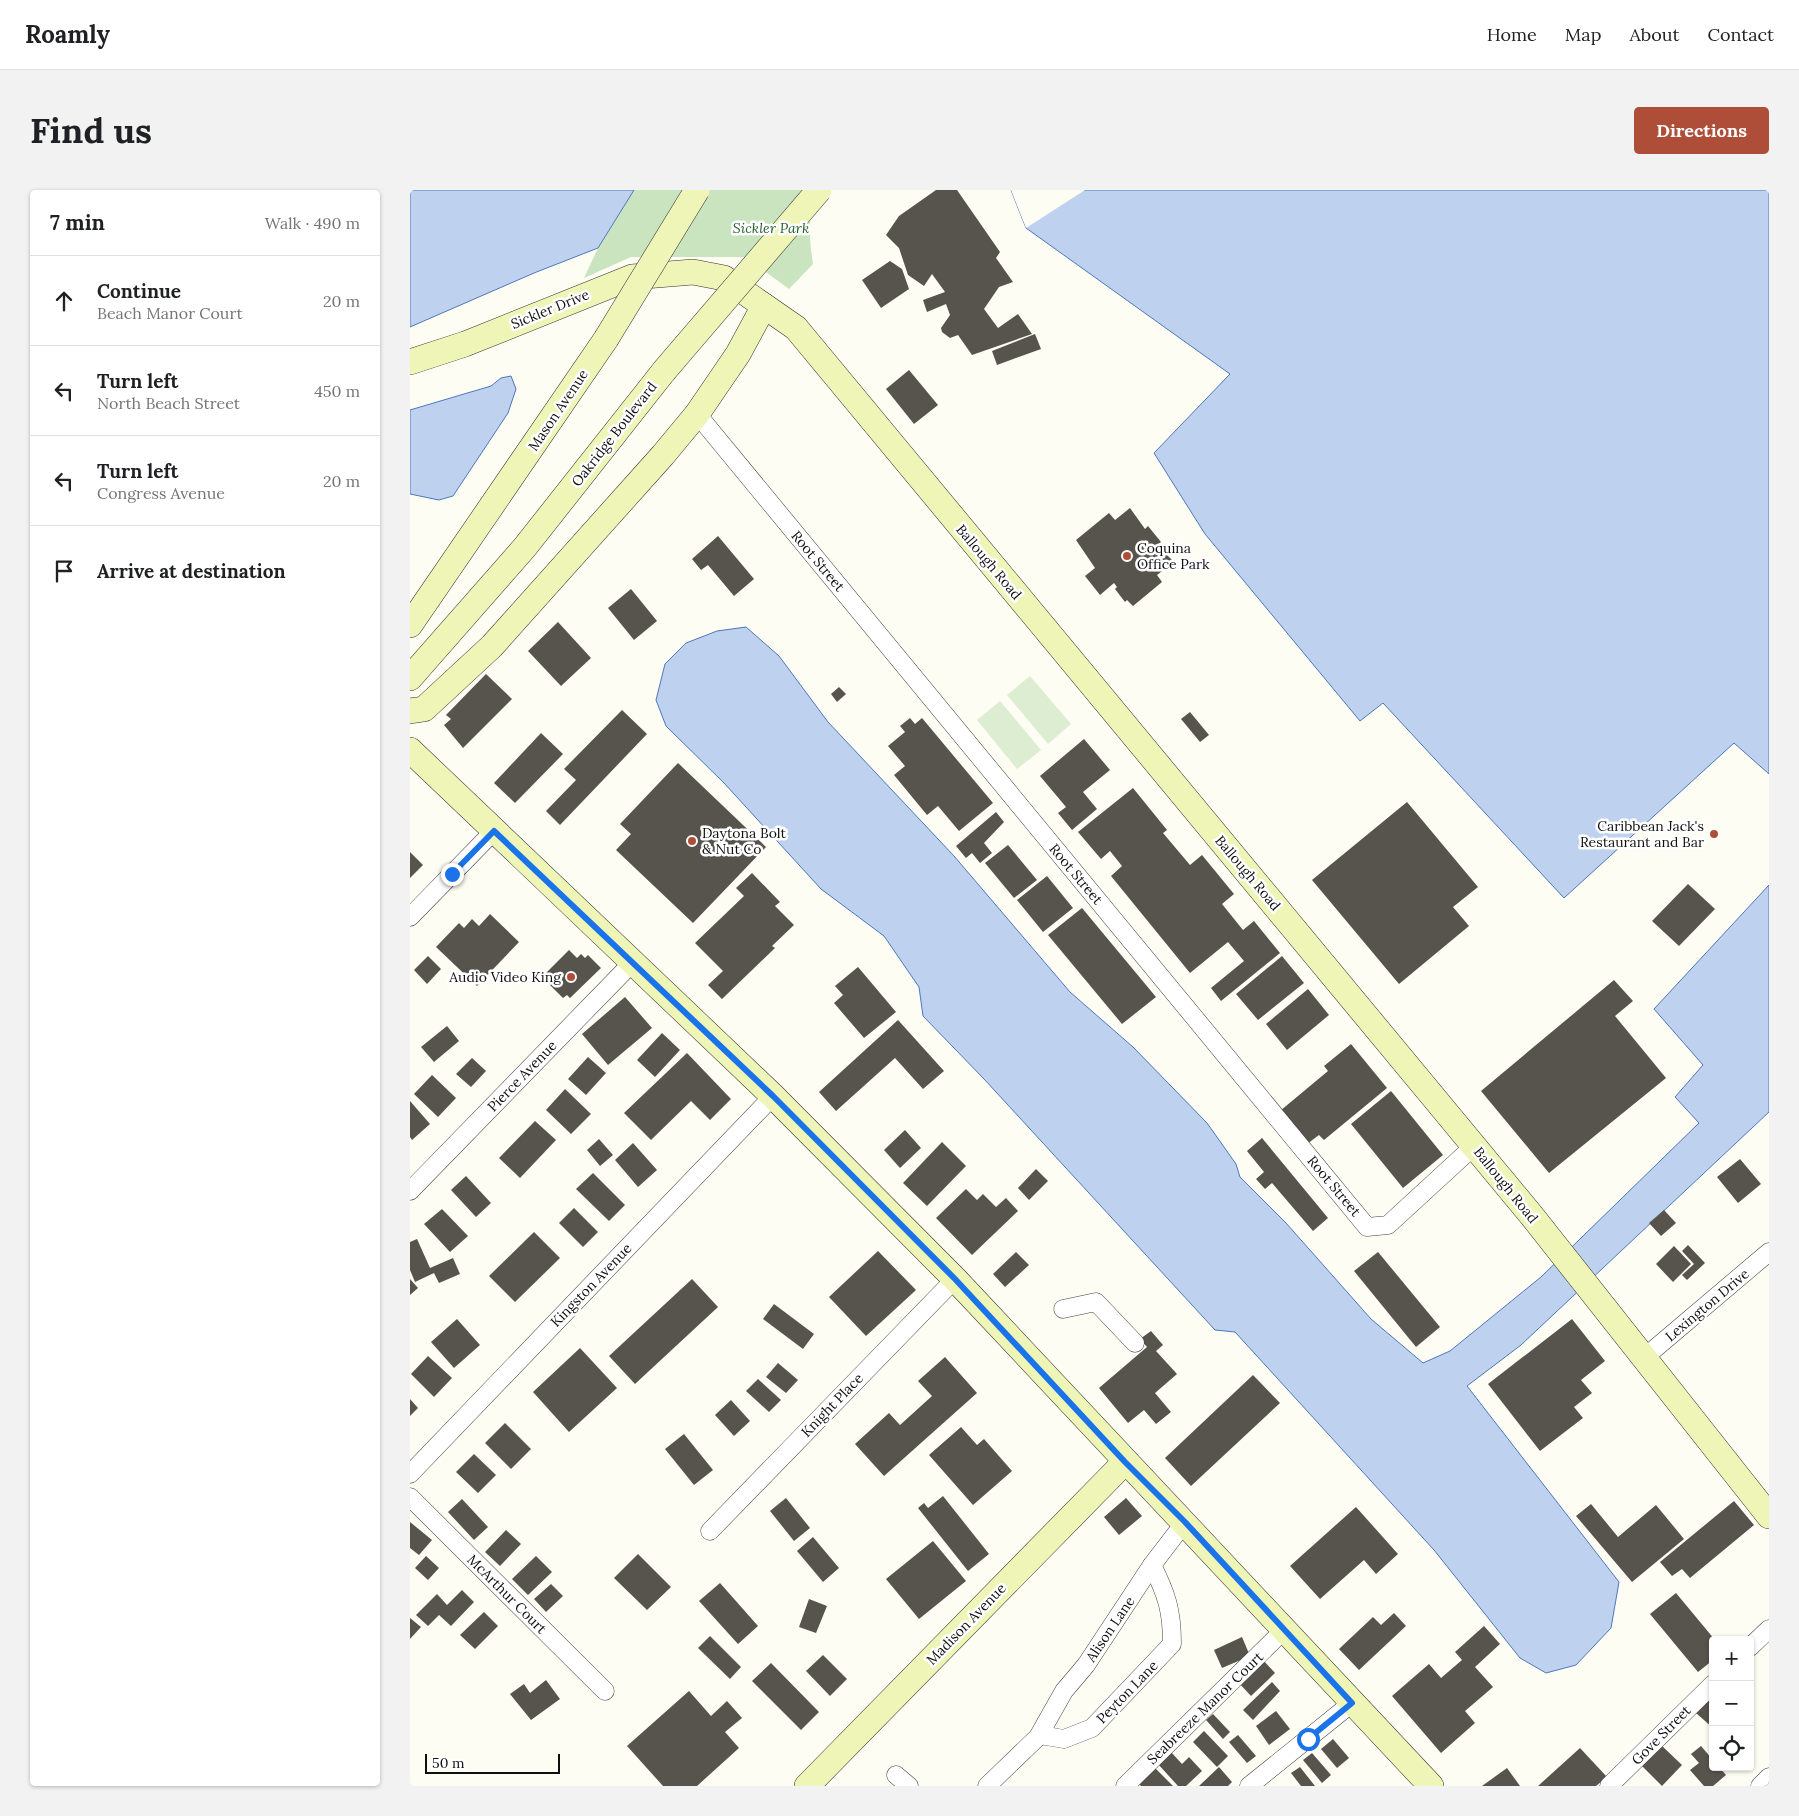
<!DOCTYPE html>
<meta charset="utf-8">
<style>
body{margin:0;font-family:Lora,serif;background:#f2f2f2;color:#202124}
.controls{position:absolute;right:15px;bottom:15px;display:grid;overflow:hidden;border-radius:5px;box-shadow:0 1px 4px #0004}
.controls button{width:45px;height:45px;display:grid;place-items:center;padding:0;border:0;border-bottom:1px solid #e0e0e0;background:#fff;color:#202124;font:25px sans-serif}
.scale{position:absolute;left:15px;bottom:12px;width:135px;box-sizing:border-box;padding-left:5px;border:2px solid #0f0f0f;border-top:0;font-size:14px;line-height:18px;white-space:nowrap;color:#0f0f0f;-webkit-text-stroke:4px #fff;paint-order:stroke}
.stop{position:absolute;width:15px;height:15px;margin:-11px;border:4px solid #1a73e8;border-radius:50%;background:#fff}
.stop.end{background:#1a73e8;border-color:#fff;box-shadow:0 1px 5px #0008}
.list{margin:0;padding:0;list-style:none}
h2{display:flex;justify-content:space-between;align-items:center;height:65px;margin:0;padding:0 20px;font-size:21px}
h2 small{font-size:16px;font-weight:400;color:#757577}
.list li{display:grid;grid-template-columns:32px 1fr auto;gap:15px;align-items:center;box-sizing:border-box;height:90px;padding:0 20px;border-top:1px solid #e0e0e0}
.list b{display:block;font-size:19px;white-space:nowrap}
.list p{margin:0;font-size:16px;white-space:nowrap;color:#757577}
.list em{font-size:16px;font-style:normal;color:#757577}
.icon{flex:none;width:28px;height:28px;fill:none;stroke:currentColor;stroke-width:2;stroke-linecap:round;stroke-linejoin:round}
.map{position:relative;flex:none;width:1359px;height:1596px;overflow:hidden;border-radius:5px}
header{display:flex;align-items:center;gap:30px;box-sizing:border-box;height:70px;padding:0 25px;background:#fff;border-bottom:1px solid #e0e0e0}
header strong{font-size:24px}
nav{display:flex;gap:28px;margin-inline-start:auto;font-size:18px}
.intro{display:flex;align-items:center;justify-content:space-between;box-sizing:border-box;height:120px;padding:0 30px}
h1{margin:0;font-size:35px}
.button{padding:12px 22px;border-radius:5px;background:#ae4e39;color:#fff;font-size:18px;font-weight:700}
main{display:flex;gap:30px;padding:0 30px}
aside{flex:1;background:#fff;border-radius:5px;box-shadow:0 1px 4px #0004}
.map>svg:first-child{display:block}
.green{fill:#cbe4c0}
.pitch{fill:#ddedd1}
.water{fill:#bed1ef;stroke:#4e77bc}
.pier{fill:#fdfdf3}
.building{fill:#57534d}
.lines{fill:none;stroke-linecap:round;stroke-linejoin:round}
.street-casing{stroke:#424242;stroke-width:19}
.secondary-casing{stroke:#313131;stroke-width:26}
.street{stroke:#fff;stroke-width:18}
.secondary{stroke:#eef5b7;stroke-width:25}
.secondary-bridge-casing{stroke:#313131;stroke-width:26;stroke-linecap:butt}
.secondary-bridge{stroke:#eef5b7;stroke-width:25}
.route{stroke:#1a73e8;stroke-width:6}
.poi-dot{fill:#ae4e39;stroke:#fff;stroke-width:2}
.labels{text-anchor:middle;stroke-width:5;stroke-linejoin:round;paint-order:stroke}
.park-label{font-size:14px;font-style:italic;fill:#275f29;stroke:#fff}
.street-label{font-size:14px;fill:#0f0f0f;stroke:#fff}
.poi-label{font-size:14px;fill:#0f0f0f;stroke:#fff;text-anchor:start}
</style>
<header>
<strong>Roamly</strong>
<nav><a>Home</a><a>Map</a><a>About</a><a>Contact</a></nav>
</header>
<div class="intro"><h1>Find us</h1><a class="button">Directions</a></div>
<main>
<aside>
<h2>7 min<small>Walk · 490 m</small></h2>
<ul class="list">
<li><svg class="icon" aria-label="ahead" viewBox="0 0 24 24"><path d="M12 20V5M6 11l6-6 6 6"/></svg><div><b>Continue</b><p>Beach Manor Court</p></div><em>20 m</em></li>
<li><svg class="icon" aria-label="left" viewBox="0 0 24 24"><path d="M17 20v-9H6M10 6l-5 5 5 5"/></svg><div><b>Turn left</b><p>North Beach Street</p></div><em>450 m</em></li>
<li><svg class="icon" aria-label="left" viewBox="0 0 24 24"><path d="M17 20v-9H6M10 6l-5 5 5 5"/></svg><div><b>Turn left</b><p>Congress Avenue</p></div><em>20 m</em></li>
<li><svg class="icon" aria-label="arrive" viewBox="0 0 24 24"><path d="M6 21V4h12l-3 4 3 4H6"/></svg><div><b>Arrive at destination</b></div></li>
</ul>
</aside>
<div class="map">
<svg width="1359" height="1596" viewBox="0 0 1359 1596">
<rect width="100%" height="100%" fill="#fdfdf3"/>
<!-- green -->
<path class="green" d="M224,0H410C395,15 400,55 403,74L379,99L335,67H221L174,88L188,58Z"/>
<!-- pitch -->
<g class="pitch">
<path d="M620,486L661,534L638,554L597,505Z"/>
<path d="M590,511L631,560L607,579L567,530Z"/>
</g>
<!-- water -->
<g class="water">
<path d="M0,0H224L188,58L124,83L0,137Z"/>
<path d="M601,0H1359V584L1324,553L1154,708L973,513L950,531L795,344L744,263L820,184L616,38Z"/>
<path d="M101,186L106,199L98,223L43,306L29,310L0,304V220L81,196L91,188Z"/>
<path d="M336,437L369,466L418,532L544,666L660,802L723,857L797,933L826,974L830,987L876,1033L961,1129L1013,1173L1040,1161L1131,1087L1289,933L1265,907L1293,875L1244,819L1359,695V922L1111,1155L1057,1196L1209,1392L1201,1438L1166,1475L1136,1483L1110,1468L1024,1360L825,1142L805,1140L574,889L513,826L509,797L474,746L411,699L314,593L256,536L246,510L255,474L276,453L307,441Z"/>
</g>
<!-- pier -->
<path class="pier" d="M601,0H675L616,38Z"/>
<!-- building -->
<g class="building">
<path d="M526,0H547L590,62L586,68L603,92L589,97L574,119L588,138L608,124L622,144L562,165L548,145L540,148L532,142L531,138L540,125L536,114L517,122L513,110L535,102L522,84L514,96L498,85L489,58L476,45L489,26Z"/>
<path d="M480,71L492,79L499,99L471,118L452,90Z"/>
<path d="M625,144L631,159L587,175L582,161Z"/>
<path d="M499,180L528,215L504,234L476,199Z"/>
<path d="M720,318L735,339L738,336L751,352L747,355L764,372L747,385L752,392L723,416L717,410L715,412L705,399L707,397L704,393L690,405L675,386L685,378L666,350L699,323L705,330Z"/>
<path d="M308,346L344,389L324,406L298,375L291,380L282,369Z"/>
<path d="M221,399L247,431L224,450L198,418Z"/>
<path d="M148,432L181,468L151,496L118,461Z"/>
<path d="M76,484L102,509L53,558L34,535L41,529L36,525Z"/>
<path d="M429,497L436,504L427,512L421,504Z"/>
<path d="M212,520L237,544L150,635L136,621L166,590L154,579Z"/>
<path d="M780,522L799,545L790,552L771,529Z"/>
<path d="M500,528L505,534L512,528L583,613L549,641L528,616L517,625L484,585L495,576L478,556L495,542L490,536Z"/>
<path d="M131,543L153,564L105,613L84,593Z"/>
<path d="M674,549L700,580L673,602L687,619L662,640L648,623L656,617L630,586Z"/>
<path d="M268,573L356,657L283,733L206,660L221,644L210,634Z"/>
<path d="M723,598L757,640L753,643L780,675L792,665L824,704L812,714L833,740L844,731L870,763L811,811L801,798L834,771L818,752L780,783L701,686L712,676L700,661L691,669L668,642Z"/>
<path d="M997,612L1068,697L1043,717L1059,736L989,794L902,690Z"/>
<path d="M586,622L594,632L574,653L582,663L570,673L562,663L556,668L546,656Z"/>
<path d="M598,655L627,690L604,708L575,673Z"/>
<path d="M0,662L13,675L0,688Z"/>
<path d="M342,683L370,712L365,716L384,735L362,756L365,758L312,809L298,795L313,781L285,753L334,706L326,698Z"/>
<path d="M637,686L663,718L633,742L607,710Z"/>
<path d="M1278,694L1305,719L1269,756L1242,731Z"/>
<path d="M672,718L746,807L712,834L638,745Z"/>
<path d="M80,724L109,752L67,796L26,757L49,733L54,738L62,729L69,736Z"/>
<path d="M159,760L167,768L171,764L175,768L178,765L191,778L160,808L157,805L153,808L140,795L144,791L136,783Z"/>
<path d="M18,766L31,779L17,794L4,780Z"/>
<path d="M872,766L894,793L848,830L826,804Z"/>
<path d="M448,777L486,822L454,848L424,813L433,805L425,796Z"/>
<path d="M1204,790L1223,811L1205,826L1256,888L1139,983L1071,901Z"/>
<path d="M898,799L919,825L877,860L856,834Z"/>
<path d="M215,807L242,838L198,875L172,844Z"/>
<path d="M488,830L534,881L513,899L485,868L426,921L409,902Z"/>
<path d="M37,836L49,851L24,872L11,857Z"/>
<path d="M252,843L270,860L245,887L227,870Z"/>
<path d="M941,854L977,898L914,950L909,945L897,954L870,921L918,881L914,876Z"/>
<path d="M277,863L321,909L300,930L281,911L241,950L214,923Z"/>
<path d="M178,867L196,883L176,905L158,889Z"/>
<path d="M62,868L76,881L61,897L46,884Z"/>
<path d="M22,885L46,908L28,927L4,904Z"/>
<path d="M155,899L181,924L161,944L136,920Z"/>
<path d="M981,901L1033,965L993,998L941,934Z"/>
<path d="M0,911L20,934L2,950L0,947Z"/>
<path d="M125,931L146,950L110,988L89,968Z"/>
<path d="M495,940L511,958L490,978L474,960Z"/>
<path d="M852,948L918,1028L903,1041L862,993L855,999L846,989L854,982L837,961Z"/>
<path d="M189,949L203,965L190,976L177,960Z"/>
<path d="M532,952L556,976L517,1016L493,993Z"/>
<path d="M223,953L247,980L228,997L205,970Z"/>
<path d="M1330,969L1351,994L1328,1013L1307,987Z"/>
<path d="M626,979L638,991L619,1010L608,998Z"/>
<path d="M183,983L215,1015L199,1031L166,999Z"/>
<path d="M56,986L81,1013L66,1027L41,1000Z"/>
<path d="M556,999L567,1010L573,1004L586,1017L596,1008L608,1021L562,1065L526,1028Z"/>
<path d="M164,1018L188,1042L173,1057L149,1033Z"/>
<path d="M32,1019L58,1046L40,1062L14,1034Z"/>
<path d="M1254,1020L1266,1033L1251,1046L1239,1033Z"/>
<path d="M124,1042L150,1068L105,1112L79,1086Z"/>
<path d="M7,1049L20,1078L43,1068L50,1084L29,1093L24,1083L5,1092L0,1080V1052Z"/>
<path d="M1278,1055L1295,1073L1277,1090L1272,1085L1284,1074L1272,1061Z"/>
<path d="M1264,1056L1281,1074L1263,1092L1246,1074Z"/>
<path d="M468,1061L506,1100L456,1146L419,1107Z"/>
<path d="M606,1062L619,1075L595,1097L583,1084Z"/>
<path d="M968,1062L1030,1137L1006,1157L944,1081Z"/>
<path d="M0,1089L8,1098L0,1105Z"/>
<path d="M282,1089L308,1117L225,1194L199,1166Z"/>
<path d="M364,1114L404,1144L393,1159L353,1129Z"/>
<path d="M47,1129L70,1155L44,1178L21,1152Z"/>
<path d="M1162,1129L1195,1171L1171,1190L1182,1203L1164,1217L1173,1228L1130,1261L1078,1194Z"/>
<path d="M741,1141L753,1155L746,1161L767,1184L745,1203L761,1222L746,1234L734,1220L718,1233L689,1198L737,1157L730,1149Z"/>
<path d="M170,1158L207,1198L159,1242L123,1202Z"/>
<path d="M18,1166L42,1188L24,1207L1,1184Z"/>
<path d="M535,1167L567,1203L474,1286L445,1254L479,1223L490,1235L522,1206L508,1191Z"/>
<path d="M368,1173L388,1190L376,1203L356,1187Z"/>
<path d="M843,1185L870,1213L781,1296L755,1268Z"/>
<path d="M348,1189L371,1210L359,1222L336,1201Z"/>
<path d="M0,1209L8,1218L0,1226Z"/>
<path d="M321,1210L340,1231L324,1246L305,1225Z"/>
<path d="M95,1233L121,1259L101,1279L75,1253Z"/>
<path d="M551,1237L567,1255L574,1249L602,1281L563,1315L519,1265Z"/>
<path d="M274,1244L303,1280L284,1295L255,1259Z"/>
<path d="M64,1264L86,1285L68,1303L46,1282Z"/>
<path d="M533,1306L579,1364L558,1381L508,1318L514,1313L518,1318Z"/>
<path d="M376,1308L400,1338L384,1351L360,1321Z"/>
<path d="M716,1308L732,1326L709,1345L694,1327Z"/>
<path d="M52,1309L78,1337L64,1350L38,1322Z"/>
<path d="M1324,1311L1344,1335L1280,1388L1272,1379L1262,1386L1250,1372Z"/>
<path d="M1181,1314L1208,1347L1246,1315L1274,1349L1222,1392L1166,1326Z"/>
<path d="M946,1317L988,1364L966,1384L954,1370L910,1409L880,1376Z"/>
<path d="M0,1332L22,1350L9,1365L0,1358Z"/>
<path d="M96,1340L111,1354L90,1376L75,1362Z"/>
<path d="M403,1347L429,1378L413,1392L387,1361Z"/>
<path d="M523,1351L556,1391L509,1429L476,1389Z"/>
<path d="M228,1364L261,1397L237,1420L204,1388Z"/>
<path d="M16,1366L29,1378L18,1390L5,1378Z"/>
<path d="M126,1366L142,1382L118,1405L102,1389Z"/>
<path d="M310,1393L348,1436L328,1454L289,1411Z"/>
<path d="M141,1394L153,1406L136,1422L124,1409Z"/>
<path d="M52,1400L64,1412L41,1436L29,1425L18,1436L6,1425L27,1404L37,1415Z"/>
<path d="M1266,1403L1305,1450H1303V1470L1288,1482L1240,1424Z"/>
<path d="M399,1409L417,1416L406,1443L389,1437Z"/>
<path d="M74,1422L88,1436L65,1459L50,1445Z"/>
<path d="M984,1423L996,1436L949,1480L929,1459L963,1427L971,1435Z"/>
<path d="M0,1428L11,1437L0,1449Z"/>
<path d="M1074,1436L1090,1454L1065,1477L1083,1497L1055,1521L1065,1533L1031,1563L982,1506L1019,1474L1031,1488L1052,1470L1045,1462Z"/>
<path d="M300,1446L331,1477L320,1489L288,1458Z"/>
<path d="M832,1447L840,1466L812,1478L804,1460Z"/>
<path d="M413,1465L437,1489L420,1506L396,1481Z"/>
<path d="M852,1469L865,1483L841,1506L828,1492Z"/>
<path d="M361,1473L409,1522L391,1540L342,1491Z"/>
<path d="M136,1490L150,1509L121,1530L100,1504L114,1494L120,1503Z"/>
<path d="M862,1492L870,1501L843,1530L833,1520Z"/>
<path d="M279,1501L301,1526L317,1511L332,1528L315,1542L329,1558L287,1596H253L217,1556Z"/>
<path d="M1303,1506V1538L1286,1523Z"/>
<path d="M866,1521L880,1539L859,1555L846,1536Z"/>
<path d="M803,1524L820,1542L813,1549L796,1530Z"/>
<path d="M794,1541L818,1566L807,1577L783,1552Z"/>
<path d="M828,1545L846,1566L837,1573L819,1552Z"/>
<path d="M923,1549L939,1568L927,1578L911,1559Z"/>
<path d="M1251,1555L1272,1575L1252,1596L1231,1575Z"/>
<path d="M1291,1556L1303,1570V1577H1309L1316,1585L1303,1596H1294L1280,1580L1289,1573L1281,1564Z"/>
<path d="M1170,1558L1197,1587L1186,1596H1128Z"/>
<path d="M761,1562L772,1574L779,1567L792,1581L776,1596H768L748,1574Z"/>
<path d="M902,1563L921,1585L912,1593L893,1570Z"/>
<path d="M809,1577L822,1592L818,1596H789Z"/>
<path d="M890,1577L905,1596H891L881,1583Z"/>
<path d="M745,1578L763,1596H731L729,1594Z"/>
<path d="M1097,1578L1110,1596H1072Z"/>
</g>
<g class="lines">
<defs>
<g id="street">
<path d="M287,224L957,1037L978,1035L1064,956"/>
<path d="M0,727L84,641"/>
<path d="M0,1001L224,771"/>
<path d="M653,1119L686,1112L725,1153"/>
<path d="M1235,1167L1359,1062"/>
<path d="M0,1284L363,906"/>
<path d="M0,1307L195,1501"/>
<path d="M300,1341L545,1089"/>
<path d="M1340,1457L1359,1439"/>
<path d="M628,1547L654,1501L676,1475L742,1375L775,1332"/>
<path d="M486,1585L499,1596"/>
<path d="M577,1596L630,1545L654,1549L682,1538L762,1454C762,1421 757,1405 742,1375"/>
<path d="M715,1596L874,1440"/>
<path d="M839,1596L942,1513"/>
<path d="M1199,1596L1303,1494"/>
<path d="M1350,1596L1359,1587"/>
</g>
<g id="secondary">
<path d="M0,172L55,154L222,87L283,82L314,88L386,138L1122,1026L1359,1326"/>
<path d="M0,435L196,149"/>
<path d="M0,488L115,357L254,181"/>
<path d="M0,521L14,519L82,456L253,265L287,224L328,164L354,116"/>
<path d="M0,560L363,906L545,1089L1021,1596"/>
<path d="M397,1596L715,1272"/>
</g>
</defs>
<!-- street casing -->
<use href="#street" class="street-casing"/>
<!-- secondary casing -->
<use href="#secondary" class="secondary-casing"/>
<!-- street -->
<use href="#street" class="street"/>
<!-- secondary -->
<use href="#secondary" class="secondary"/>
<defs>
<g id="secondary-bridge">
<path d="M196,149L287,0"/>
<path d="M254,181L409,0"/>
</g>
</defs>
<!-- secondary-bridge casing -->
<use href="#secondary-bridge" class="secondary-bridge-casing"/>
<!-- secondary-bridge -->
<use href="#secondary-bridge" class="secondary-bridge"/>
</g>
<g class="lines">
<!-- route -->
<path class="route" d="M42,684L84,641L363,906L545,1089L715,1272L775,1332L942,1513L898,1549"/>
</g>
<!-- markers -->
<g class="poi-dot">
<circle cx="717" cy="366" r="5"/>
<circle cx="1304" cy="644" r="5"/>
<circle cx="282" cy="651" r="5"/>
<circle cx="161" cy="787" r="5"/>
</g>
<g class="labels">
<!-- park labels -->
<g class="park-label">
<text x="361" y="43">Sickler Park</text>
</g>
<!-- street labels -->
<g class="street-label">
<text transform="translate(140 119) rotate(-22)" y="5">Sickler Drive</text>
<text transform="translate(148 220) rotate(-56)" y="5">Mason Avenue</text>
<text transform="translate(204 244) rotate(-52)" y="5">Oakridge Boulevard</text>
<text transform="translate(408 371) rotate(50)" y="5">Root Street</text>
<text transform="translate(579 372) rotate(50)" y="5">Ballough Road</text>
<text transform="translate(838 683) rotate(50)" y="5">Ballough Road</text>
<text transform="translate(666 684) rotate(50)" y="5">Root Street</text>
<text transform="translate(112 886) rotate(-46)" y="5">Pierce Avenue</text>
<text transform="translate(1096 995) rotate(51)" y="5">Ballough Road</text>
<text transform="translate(924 996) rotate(50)" y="5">Root Street</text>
<text transform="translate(181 1095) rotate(-46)" y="5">Kingston Avenue</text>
<text transform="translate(1297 1115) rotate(-40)" y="5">Lexington Drive</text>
<text transform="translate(422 1215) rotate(-46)" y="5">Knight Place</text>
<text transform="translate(97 1404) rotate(45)" y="5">McArthur Court</text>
<text transform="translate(556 1434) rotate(-46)" y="5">Madison Avenue</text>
<text transform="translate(700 1439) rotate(-56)" y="5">Alison Lane</text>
<text transform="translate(717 1502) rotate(-46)" y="5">Peyton Lane</text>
<text transform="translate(795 1518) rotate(-44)" y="5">Seabreeze Manor Court</text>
<text transform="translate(1251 1545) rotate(-45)" y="5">Gove Street</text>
</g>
<!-- poi labels -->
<g class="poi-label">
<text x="727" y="363">Coquina<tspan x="727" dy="16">Office Park</tspan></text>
<text x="1294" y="641" text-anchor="end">Caribbean Jack's<tspan x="1294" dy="16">Restaurant and Bar</tspan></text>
<text x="292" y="648">Daytona Bolt<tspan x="292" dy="16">&amp; Nut Co</tspan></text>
<text x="151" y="792" text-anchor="end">Audio Video King</text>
</g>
</g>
</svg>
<div class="controls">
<button>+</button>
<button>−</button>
<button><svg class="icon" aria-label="locate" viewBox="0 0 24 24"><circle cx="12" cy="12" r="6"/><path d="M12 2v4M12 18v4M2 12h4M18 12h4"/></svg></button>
</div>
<div class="scale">50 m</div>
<div class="stop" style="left:898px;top:1549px"></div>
<div class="stop end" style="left:42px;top:684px"></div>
</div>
</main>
